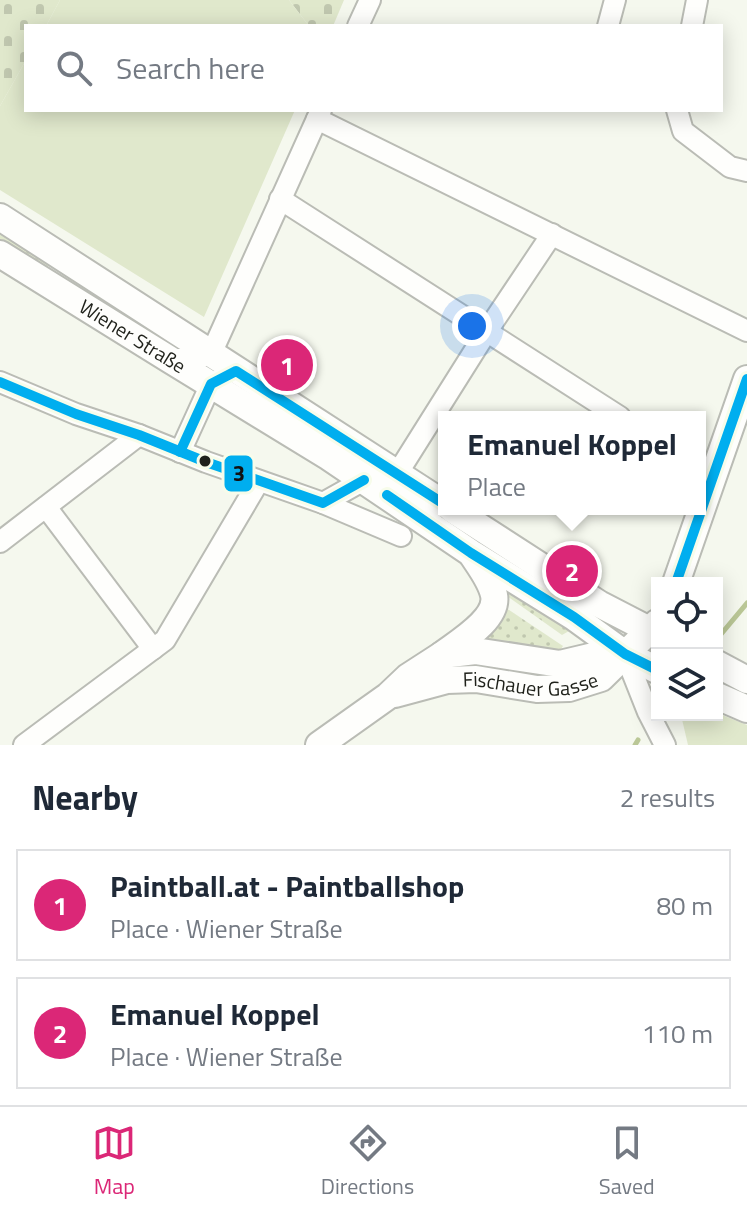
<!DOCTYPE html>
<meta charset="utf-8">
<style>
body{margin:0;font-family:"Titillium Web",sans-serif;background:#f2f2f3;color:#1f2937}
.controls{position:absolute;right:24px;bottom:24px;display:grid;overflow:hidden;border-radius:0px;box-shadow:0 4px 20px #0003}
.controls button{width:72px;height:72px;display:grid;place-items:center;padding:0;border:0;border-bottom:2px solid #e0e1e3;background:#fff;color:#1f2937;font:40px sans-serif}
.you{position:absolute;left:472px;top:326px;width:28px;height:28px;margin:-20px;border:6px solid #fff;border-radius:50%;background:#1a73e8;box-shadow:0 0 0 12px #1a73e833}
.badge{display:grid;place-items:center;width:52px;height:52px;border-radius:50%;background:#db2777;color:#fff;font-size:26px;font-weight:700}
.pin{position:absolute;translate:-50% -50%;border:4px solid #fff;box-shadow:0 2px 8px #0006}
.popup{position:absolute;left:438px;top:411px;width:268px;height:104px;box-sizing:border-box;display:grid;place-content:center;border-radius:0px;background:#fff;filter:drop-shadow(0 2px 6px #0005);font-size:26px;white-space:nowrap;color:#747a83}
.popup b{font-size:30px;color:#1f2937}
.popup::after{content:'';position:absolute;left:50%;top:100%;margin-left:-16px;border:16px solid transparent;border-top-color:#fff}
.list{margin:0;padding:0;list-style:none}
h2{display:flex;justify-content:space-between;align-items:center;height:104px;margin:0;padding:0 32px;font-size:34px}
h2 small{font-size:26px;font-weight:400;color:#747a83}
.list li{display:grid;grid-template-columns:52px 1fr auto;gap:24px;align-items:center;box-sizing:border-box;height:112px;margin:0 16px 16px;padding:0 16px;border:2px solid #e0e1e3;border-radius:0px}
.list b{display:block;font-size:30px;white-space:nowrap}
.list p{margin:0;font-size:26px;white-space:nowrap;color:#747a83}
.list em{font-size:26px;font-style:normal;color:#747a83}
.icon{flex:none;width:44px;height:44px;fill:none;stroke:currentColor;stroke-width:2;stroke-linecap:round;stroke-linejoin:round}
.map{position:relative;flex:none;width:747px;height:745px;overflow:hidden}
.search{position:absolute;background:#fff;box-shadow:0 4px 20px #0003;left:24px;right:24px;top:24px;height:88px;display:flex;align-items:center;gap:20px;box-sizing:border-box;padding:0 28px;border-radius:0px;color:#747a83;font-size:30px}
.sheet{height:360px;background:#fff}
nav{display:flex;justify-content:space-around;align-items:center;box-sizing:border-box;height:112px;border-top:2px solid #e0e1e3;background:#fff;font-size:22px;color:#747a83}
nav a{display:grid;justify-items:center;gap:4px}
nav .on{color:#db2777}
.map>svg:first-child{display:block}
.grass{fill:url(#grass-dots)}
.cemetery{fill:url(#cemetery-stones)}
.green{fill:#e0e8cc}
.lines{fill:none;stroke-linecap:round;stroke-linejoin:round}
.stream{stroke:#bac796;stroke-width:5}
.minor-casing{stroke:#babcb5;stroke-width:24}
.major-casing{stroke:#babcb5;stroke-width:30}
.minor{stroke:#fefefc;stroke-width:20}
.major{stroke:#fefefc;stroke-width:26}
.bus-1-casing{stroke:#f7fcea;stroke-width:16}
.bus-1{stroke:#00aeef;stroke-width:10}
.bus-dot{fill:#1f211a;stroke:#f7fcea;stroke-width:3}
.labels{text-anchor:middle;stroke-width:8;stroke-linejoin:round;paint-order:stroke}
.street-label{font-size:20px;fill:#1f211a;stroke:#f7fcea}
.line-badge{stroke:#f7fcea;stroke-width:3}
.pale-badge-label{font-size:22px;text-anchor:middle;font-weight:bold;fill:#111}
</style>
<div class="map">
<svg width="747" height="745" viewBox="0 0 747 745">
<defs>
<pattern id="grass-dots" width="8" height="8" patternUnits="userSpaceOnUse" patternTransform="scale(2)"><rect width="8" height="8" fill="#e0e8cc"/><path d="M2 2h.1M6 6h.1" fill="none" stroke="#c0c7af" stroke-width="1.8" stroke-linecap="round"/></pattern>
<pattern id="cemetery-stones" width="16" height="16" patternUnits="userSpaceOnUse" patternTransform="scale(2)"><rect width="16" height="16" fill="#e0e8cc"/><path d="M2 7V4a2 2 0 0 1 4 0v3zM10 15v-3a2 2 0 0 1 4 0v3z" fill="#c0c7af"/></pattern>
</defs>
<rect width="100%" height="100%" fill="#f5f8ee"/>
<!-- grass -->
<g class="grass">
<path d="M0,230L53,265L41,268L0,242Z"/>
<path d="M507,590L569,631L562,635L504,594Z"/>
<path d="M503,606L563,646L561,649L551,653L471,641Z"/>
</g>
<!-- cemetery -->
<g class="cemetery">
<path d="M0,0H60L46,26H26V60L0,106Z"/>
<path d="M289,0H344L333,26H309Z"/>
</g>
<!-- green -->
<g class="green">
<path d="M60,0H289L309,26H46Z"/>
<path d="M26,60V110H295L204,317L0,190V106Z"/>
<path d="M717,713L747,725V745H688L681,715H717Z"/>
</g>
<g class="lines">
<!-- stream -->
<g class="stream">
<path d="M717,639L747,603"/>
<path d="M635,745L638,740"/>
</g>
<defs>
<g id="minor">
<path d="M358,26L370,0"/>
<path d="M608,26L615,0"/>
<path d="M692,26L697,0"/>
<path d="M677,110L683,131L730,167L747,171"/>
<path d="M317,119L747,331"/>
<path d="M280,199L620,417"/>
<path d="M169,359H195L211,354L321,110"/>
<path d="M0,382L76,414L139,435L206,462L323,503L401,536"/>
<path d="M180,452L211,384L223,378"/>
<path d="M397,474L487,331L552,234"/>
<path d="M323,503L364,480"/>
<path d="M46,507L153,649"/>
<path d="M0,542L139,435"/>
<path d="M625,654L648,712L665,745"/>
<path d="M24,745L165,640L259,481"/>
</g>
<g id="major">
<path d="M0,217L444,504"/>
<path id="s1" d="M0,254L169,359L329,457L471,553L574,617L625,654L657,670"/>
<path d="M452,509L599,604L657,634"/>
<path d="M676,583L747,379"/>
<path d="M442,655C459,642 499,619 494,595C491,581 481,568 473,556"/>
<path d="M717,664L747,680"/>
<path id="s2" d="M395,694L447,680L476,679L537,689L569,688L601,678L657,623"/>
<path d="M717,696L747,709"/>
<path d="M319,745L388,696L408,677L442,655L475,651L560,664L598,655L625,654"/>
</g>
</defs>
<!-- minor casing -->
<use href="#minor" class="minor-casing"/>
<!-- major casing -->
<use href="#major" class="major-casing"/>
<!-- minor -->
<use href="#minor" class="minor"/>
<!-- major -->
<use href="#major" class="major"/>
<defs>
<g id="bus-1">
<path d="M0,382L76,414L139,435L206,462L323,503L364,480"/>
<path d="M180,452L211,384L236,371L444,504"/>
<path d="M387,495L471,553L574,617L625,654L657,670"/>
<path d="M676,583L747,379"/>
</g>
</defs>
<!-- bus-1 casing -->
<use href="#bus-1" class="bus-1-casing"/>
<!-- bus-1 -->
<use href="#bus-1" class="bus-1"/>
</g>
<!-- markers -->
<circle class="bus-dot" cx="205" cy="461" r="7"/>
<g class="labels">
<!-- street labels -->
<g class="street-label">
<text dy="7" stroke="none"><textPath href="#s1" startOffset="156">Wiener Straße</textPath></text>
<text dy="7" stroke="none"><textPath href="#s2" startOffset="138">Fischauer Gasse</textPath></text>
</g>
</g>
<rect class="line-badge" x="223" y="454" width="31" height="39" rx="8" fill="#00aeef"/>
<g class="pale-badge-label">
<text x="239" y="481">3</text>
</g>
</svg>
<div class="controls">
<button><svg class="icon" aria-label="locate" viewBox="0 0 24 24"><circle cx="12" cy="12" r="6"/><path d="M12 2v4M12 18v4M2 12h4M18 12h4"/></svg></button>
<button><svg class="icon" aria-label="layers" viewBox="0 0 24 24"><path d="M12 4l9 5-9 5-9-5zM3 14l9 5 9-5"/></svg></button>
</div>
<div class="you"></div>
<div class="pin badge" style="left:287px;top:365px">1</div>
<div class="pin badge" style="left:572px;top:571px">2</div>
<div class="popup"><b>Emanuel Koppel</b>Place</div>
<div class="search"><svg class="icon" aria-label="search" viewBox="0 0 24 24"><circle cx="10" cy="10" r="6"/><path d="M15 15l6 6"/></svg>Search here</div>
</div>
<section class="sheet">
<h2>Nearby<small>2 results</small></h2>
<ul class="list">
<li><span class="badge">1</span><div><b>Paintball.at - Paintballshop</b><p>Place · Wiener Straße</p></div><em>80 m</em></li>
<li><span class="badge">2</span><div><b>Emanuel Koppel</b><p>Place · Wiener Straße</p></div><em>110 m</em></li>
</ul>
</section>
<nav>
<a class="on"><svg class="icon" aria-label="map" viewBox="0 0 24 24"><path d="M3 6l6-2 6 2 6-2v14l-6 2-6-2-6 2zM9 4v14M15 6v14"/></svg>Map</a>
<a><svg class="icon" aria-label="directions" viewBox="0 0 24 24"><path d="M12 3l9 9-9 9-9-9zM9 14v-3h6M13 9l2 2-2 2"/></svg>Directions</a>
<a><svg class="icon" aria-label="saved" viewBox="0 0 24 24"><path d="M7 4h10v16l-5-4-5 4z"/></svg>Saved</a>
</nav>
